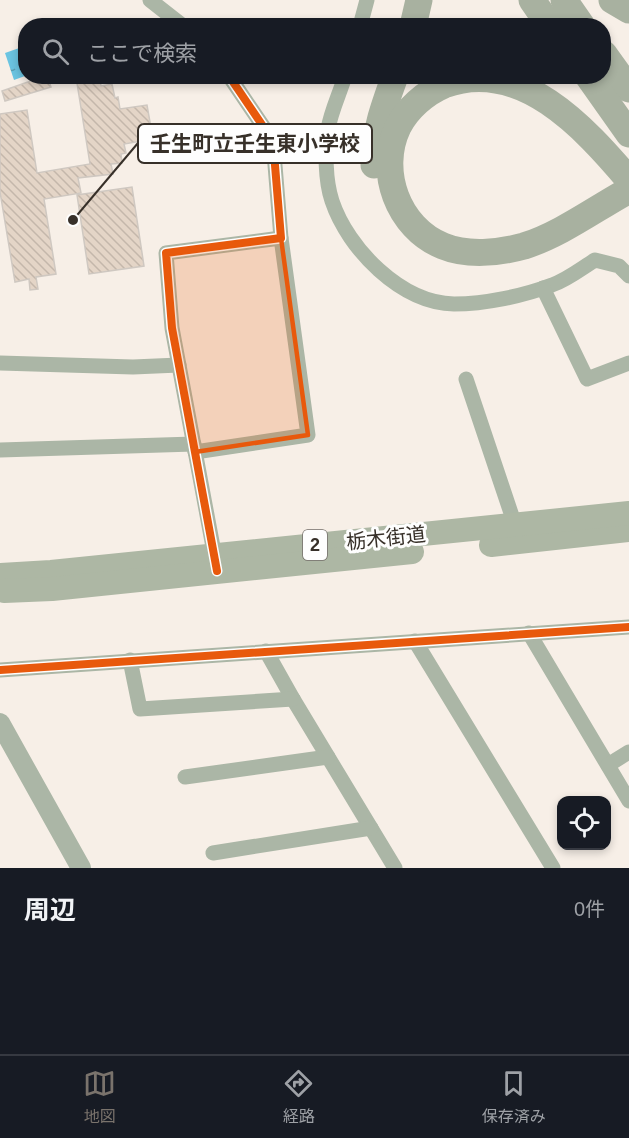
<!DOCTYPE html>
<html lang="ja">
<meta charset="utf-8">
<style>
body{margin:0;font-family:Arial,"Noto Sans JP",sans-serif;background:#242831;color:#f1f3f6}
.controls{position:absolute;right:18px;bottom:18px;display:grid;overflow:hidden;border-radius:12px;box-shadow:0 3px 9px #0003}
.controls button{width:54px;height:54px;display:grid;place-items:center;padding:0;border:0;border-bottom:2px solid #363941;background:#171b24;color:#f1f3f6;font:30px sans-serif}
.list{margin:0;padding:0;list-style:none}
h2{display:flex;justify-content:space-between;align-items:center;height:78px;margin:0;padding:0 24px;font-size:26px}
h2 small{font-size:20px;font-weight:400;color:#9ea1a6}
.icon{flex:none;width:33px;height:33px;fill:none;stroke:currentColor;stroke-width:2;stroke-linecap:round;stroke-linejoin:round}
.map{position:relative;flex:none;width:629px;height:868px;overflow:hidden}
.search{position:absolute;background:#171b24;box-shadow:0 3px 9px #0003;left:18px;right:18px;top:18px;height:66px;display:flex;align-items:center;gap:15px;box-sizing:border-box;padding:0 21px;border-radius:24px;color:#9ea1a6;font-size:22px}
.sheet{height:186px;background:#171b24}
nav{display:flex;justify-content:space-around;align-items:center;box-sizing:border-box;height:84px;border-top:2px solid #363941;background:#171b24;font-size:16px;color:#9ea1a6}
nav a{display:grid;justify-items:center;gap:3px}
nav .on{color:#7a736c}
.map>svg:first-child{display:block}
.water{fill:url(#water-ripples)}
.building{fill:url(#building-back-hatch);stroke:#cfc8c1;stroke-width:1.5}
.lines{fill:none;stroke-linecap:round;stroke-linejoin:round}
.minor{stroke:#abb6a6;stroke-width:15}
.tertiary{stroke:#abb6a6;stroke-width:20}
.primary{stroke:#adb7a4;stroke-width:24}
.motorway{stroke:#a8b1a0;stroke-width:27}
.cycleway-casing{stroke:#fefefe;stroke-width:11}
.cycleway{stroke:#e8590c;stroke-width:8}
.marked{fill:#e8590c;fill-opacity:0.2;stroke:#e8590c;stroke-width:4.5;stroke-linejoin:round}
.labels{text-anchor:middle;stroke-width:6;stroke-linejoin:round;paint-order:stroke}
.shield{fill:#fefefe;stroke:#736e69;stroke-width:1.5}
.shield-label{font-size:18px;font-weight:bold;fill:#373029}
.street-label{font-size:20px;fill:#373029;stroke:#fefefe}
.leader{fill:none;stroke:#373029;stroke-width:2}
.callout-dot{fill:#373029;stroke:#fefefe;stroke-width:2}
.callout{fill:#fefefe;stroke:#373029;stroke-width:2}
.callout-label{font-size:21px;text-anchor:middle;font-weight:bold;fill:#373029}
</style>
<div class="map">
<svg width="629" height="868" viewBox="0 0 629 868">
<defs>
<pattern id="water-ripples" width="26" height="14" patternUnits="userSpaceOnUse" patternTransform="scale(1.5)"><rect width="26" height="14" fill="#6bc4e1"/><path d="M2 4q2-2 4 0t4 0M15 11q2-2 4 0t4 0" fill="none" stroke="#59a0b6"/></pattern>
<pattern id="building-back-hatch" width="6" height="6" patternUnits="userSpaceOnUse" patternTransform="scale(1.5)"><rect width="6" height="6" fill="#e4d5c7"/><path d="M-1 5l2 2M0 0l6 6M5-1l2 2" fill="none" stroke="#c4b7ab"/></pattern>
</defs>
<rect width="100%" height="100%" fill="#f7efe7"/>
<!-- water -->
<path class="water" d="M25,46V76L14,80L5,53Z"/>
<!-- building -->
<g class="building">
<path d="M45,76H47L51,87L5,101L2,91Z"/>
<path d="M99,76L101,86L112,84L115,98L118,97L120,109L147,105L153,139L124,144L126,153L121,154L122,163L111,164L113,174L78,178L81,193L44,199L56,274L36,277L38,289L30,290L29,279L15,282L0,192V114L27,110L37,173L90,164L76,77Z"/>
<path d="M132,187L144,266L89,274L77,195Z"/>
</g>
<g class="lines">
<!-- minor -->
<g class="minor">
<path d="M150,0L183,26"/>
<path d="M360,26L367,0"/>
<path d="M345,76C340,93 331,111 328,129C325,151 325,180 332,201C348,249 401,303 454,304C485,304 523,296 552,285C567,280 582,268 595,260L619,266L629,276"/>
<path d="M543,288L587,379L629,363"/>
<path d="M0,363L133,367L179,365"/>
<path d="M466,379L515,525"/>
<path d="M0,450L194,444"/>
<path d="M195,452L308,435L281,238"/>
<path d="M216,563L172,328L166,253L281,238L273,141L229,76"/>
<path d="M529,633L629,801"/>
<path d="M415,641L553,868"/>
<path d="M266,651L293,699L395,868"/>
<path d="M130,660L140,709L293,699"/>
<path d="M0,670L629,627"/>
<path d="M608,765L629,752"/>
<path d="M185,777L328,757"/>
<path d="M213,853L371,828"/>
</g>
<!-- tertiary -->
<path class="tertiary" d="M0,723L81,868"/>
<!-- primary -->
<g class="primary">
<path d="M491,545L629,530"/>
<path d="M0,575L51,572L629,513"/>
<path d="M4,591L52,589L412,552"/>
</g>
<!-- motorway -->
<g class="motorway">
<path d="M532,0L550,26"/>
<path d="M564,0L582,26"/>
<path d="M612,0L629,10"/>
<path d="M413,26L419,0"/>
<path d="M604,54L629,89"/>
<path d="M588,76L629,134"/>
<path d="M374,165C374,133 384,106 395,76"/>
<path d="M624,193C592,211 559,235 524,246C499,253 467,256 443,246C398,228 377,171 398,127C407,109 425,93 444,85C520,56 585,128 629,180"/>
</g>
<defs>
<g id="cycleway">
<path d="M217,571L172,328L166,253L281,238L273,141L229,76"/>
<path d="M0,670L629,627"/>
</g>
</defs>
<!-- cycleway casing -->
<use href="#cycleway" class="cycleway-casing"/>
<!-- cycleway -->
<use href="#cycleway" class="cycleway"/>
</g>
<!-- marked area -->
<path class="marked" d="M281,238L308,435L195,452L172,328L166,253Z"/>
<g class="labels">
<!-- shield labels -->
<rect class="shield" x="303" y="530" width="24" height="30" rx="4.5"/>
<g class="shield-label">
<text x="315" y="551">2</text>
</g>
<!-- street labels -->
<g class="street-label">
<text transform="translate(386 538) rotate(-6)" y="7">栃木街道</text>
</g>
</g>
<!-- callouts -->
<path class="leader" d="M73 220L138 143"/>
<circle class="callout-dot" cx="73" cy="220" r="6"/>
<rect class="callout" x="138" y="124" width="234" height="39" rx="6"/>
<g class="callout-label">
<text x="255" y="151">壬生町立壬生東小学校</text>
</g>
</svg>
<div class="controls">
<button><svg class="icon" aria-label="locate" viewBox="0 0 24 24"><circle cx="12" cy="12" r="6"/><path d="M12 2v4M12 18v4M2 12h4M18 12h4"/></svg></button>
</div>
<div class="search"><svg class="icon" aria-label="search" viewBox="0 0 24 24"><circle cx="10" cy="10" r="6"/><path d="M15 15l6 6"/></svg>ここで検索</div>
</div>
<section class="sheet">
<h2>周辺<small>0件</small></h2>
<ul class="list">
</ul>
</section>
<nav>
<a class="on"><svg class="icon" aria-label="map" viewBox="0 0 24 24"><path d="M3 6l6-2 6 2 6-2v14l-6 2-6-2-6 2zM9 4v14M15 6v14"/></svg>地図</a>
<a><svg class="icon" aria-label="directions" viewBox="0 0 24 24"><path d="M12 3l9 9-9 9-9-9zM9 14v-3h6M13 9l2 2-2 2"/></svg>経路</a>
<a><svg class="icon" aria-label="saved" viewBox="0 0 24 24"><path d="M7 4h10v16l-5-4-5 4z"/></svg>保存済み</a>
</nav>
